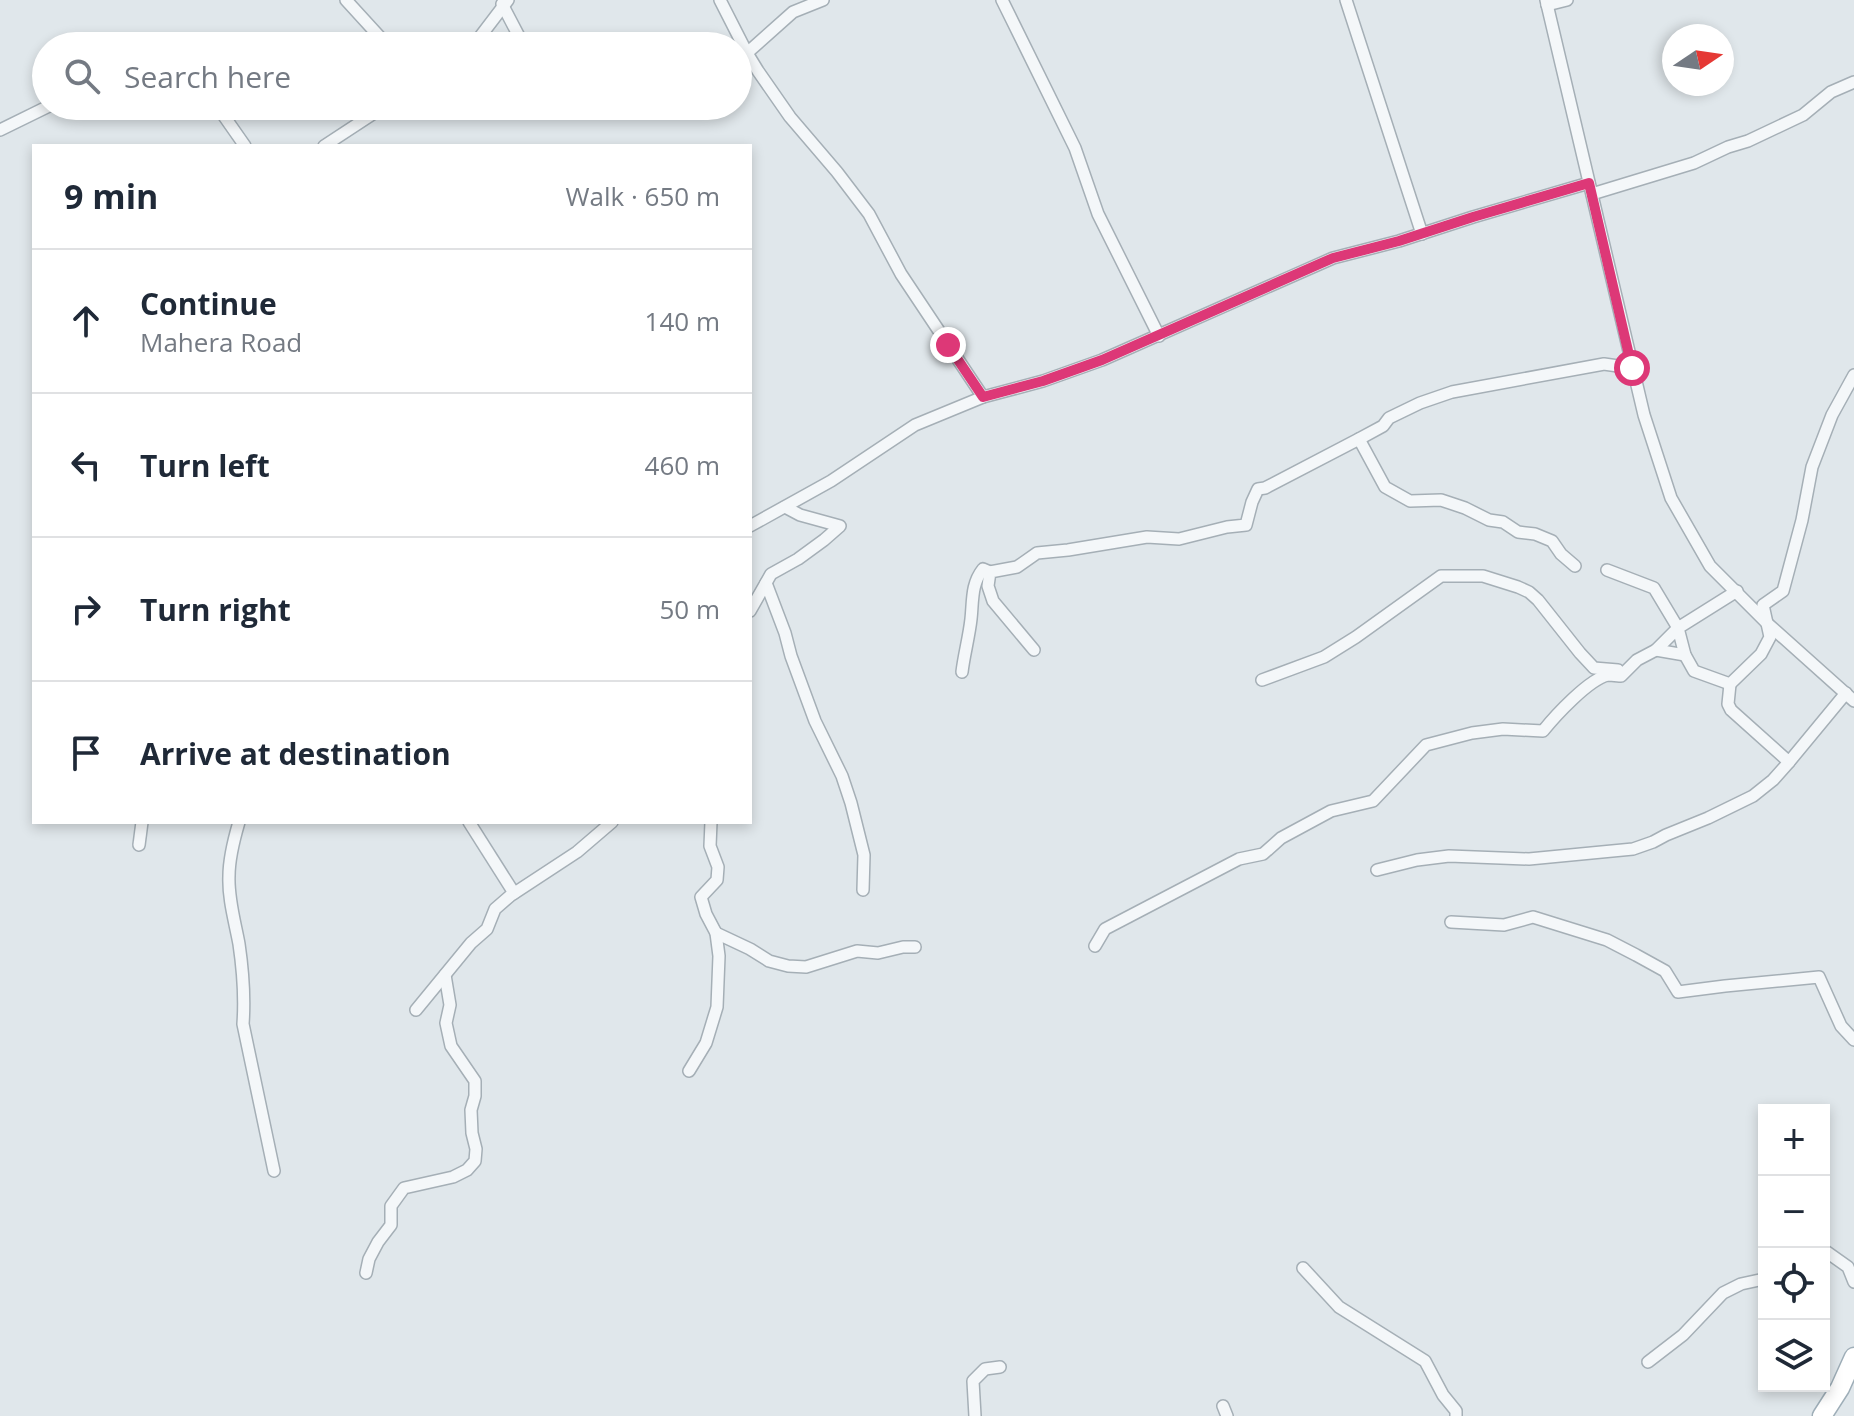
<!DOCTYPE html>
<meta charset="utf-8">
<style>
body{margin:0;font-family:"Open Sans",sans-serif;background:#f2f2f3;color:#1f2937}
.controls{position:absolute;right:24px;bottom:24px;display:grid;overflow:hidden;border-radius:0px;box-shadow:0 4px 12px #0003}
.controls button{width:72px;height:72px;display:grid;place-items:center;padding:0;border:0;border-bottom:2px solid #e0e1e3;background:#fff;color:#1f2937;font:40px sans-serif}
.compass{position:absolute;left:1662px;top:24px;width:72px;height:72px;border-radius:50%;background:#fff;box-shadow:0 4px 12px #0003;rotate:77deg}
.stop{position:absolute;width:24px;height:24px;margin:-18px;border:6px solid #dd3877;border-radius:50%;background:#fff}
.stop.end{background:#dd3877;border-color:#fff;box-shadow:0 2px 8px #0008}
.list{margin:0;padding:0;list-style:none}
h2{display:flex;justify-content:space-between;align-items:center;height:104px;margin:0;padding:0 32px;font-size:34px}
h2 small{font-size:26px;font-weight:400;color:#747a83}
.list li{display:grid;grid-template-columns:52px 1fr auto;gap:24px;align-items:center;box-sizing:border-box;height:144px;padding:0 32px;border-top:2px solid #e0e1e3}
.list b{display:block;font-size:30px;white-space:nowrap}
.list p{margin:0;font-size:26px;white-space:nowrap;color:#747a83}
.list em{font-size:26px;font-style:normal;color:#747a83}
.icon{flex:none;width:44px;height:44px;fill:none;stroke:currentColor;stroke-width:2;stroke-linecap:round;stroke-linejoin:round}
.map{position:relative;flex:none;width:1854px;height:1416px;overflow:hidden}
.search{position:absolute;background:#fff;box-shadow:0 4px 12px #0003;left:32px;top:32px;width:720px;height:88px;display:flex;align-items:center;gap:20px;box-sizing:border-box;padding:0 28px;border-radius:44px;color:#747a83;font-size:30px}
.panel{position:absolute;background:#fff;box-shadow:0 4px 12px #0003;left:32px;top:144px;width:720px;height:680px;border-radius:0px}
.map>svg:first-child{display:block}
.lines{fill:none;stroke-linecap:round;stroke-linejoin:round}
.street-casing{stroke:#a5afb6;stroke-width:14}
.primary-casing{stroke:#9eaeb8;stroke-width:21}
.street{stroke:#f4f7f9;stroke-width:11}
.primary{stroke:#fff;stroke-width:18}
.route{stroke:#dd3877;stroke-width:10}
</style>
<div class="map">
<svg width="1854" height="1416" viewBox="0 0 1854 1416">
<rect width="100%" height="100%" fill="#e0e7eb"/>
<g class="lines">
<defs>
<g id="street">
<path d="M346,0L388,46"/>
<path d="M720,0L747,53L758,71L790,117L837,172L869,214L901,274L983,397"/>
<path d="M1002,0L1075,148L1098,214L1159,336"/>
<path d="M1346,0L1422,234"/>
<path d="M1546,0L1644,415L1671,498L1710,566L1768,624L1854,701"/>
<path d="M502,4L524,46"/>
<path d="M1547,5L1567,0"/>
<path d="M473,46L508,0"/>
<path d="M747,53L793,12L823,0"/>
<path d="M217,106L245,146"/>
<path d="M0,130L49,106"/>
<path d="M324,146L385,106"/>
<path d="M1592,194L1694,163L1728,147L1748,141L1803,115L1831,92L1854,82"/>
<path d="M1359,439L1385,487L1410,501L1441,500L1465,508L1489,520L1503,522L1518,532L1535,534L1552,541L1561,554L1575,566"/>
<path d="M750,526L831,481L915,425L983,397L1043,381L1102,360L1333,258L1399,241L1473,217L1589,183"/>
<path d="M766,583L785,633L791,656L815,721L842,776L851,803L864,855L863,890"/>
<path d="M1737,591L1678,628L1685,655L1694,671L1730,684L1761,654L1770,637L1763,605L1783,591L1802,520L1812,467L1832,415L1854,375"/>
<path d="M750,611L771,574L798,559L824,540L840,526L800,515L785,507"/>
<path d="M1034,650L993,601L988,586L990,572L1017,567L1037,553L1068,550L1147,537L1179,539L1227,527L1246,525L1252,502L1258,489L1265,488L1359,439L1383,426L1389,418L1420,403L1452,392L1604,364L1632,368"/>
<path d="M1656,650L1685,655"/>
<path d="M962,672C964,655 969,637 971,619C973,601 971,584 983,569L990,572"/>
<path d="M1262,680L1324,657L1356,637L1441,576H1483L1518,587L1529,592L1538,600L1580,653L1594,668L1618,670"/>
<path d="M1730,684L1728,704L1731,710L1789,762L1846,693"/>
<path d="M239,822C234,839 229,858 229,876C228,899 235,922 239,944C243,971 245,996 243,1024L274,1171"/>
<path d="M469,822L514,893"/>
<path d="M139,845L142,822"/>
<path d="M1377,870L1417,860L1449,856L1529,859L1633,849L1653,842L1666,835L1708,818L1753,796L1773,780L1789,762"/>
<path d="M1451,922L1504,925L1533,917L1607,940L1636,955L1665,971L1678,992L1725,986L1819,977L1841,1026L1854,1040"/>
<path d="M716,933L750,949L769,961L788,966L806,967L857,951L878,953L903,947H915"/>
<path d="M1095,946L1105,929L1239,859L1263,854L1281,838L1331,811L1373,801L1426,745L1472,733L1503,729L1543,731C1555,716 1589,679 1608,675C1609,675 1620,676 1621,676L1637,660L1656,650L1678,628L1654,588L1607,570"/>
<path d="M416,1010L471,943L487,929L495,909L510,896L577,852L612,822"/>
<path d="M689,1071L706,1043L717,1007L719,956L716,933L706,914L701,897L717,880L718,867L710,846L711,822"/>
<path d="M1824,1250L1848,1267L1854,1282"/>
<path d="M1303,1268L1339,1307L1425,1361L1443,1395L1456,1411V1416"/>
<path d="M366,1273L369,1259L378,1242L391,1225V1206L404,1188L453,1177L467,1170L475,1161L476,1149L472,1133L471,1110L475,1096V1081L451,1046L446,1023L450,1005L445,975"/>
<path d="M1648,1362L1683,1335L1723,1293L1741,1284L1764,1279"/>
<path d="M1223,1406L1227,1416"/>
<path d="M975,1416L973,1381L985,1369L1000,1367"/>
</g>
<path id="primary" d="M1822,1416L1840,1388L1854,1357"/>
</defs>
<!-- street casing -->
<use href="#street" class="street-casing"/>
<!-- primary casing -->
<use href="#primary" class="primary-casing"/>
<!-- street -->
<use href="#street" class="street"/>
<!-- primary -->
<use href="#primary" class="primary"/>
</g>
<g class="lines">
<!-- route -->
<path class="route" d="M948,345L983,397L1043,381L1102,360L1333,258L1399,241L1473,217L1589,183L1632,368"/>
</g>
</svg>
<div class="controls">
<button>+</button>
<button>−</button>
<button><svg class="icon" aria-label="locate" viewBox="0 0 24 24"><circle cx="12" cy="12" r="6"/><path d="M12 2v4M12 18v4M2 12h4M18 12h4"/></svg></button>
<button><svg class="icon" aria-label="layers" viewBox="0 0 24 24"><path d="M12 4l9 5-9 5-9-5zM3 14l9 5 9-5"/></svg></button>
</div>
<svg class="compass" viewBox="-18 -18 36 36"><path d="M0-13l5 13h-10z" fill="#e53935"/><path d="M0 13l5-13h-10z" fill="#747a83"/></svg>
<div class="stop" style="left:1632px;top:368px"></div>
<div class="stop end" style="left:948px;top:345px"></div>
<div class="search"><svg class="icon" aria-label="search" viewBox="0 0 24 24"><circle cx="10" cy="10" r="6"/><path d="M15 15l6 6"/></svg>Search here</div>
<section class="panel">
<h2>9 min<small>Walk · 650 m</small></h2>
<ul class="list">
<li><svg class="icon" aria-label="ahead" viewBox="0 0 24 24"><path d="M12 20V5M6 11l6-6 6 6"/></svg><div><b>Continue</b><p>Mahera Road</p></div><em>140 m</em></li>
<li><svg class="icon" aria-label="left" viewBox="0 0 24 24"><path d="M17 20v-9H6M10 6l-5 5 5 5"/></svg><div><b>Turn left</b></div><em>460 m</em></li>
<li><svg class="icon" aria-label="right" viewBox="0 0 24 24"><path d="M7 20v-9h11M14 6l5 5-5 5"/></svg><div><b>Turn right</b></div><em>50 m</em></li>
<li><svg class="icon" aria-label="arrive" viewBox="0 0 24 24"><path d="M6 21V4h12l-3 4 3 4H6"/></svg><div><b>Arrive at destination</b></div></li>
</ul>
</section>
</div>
